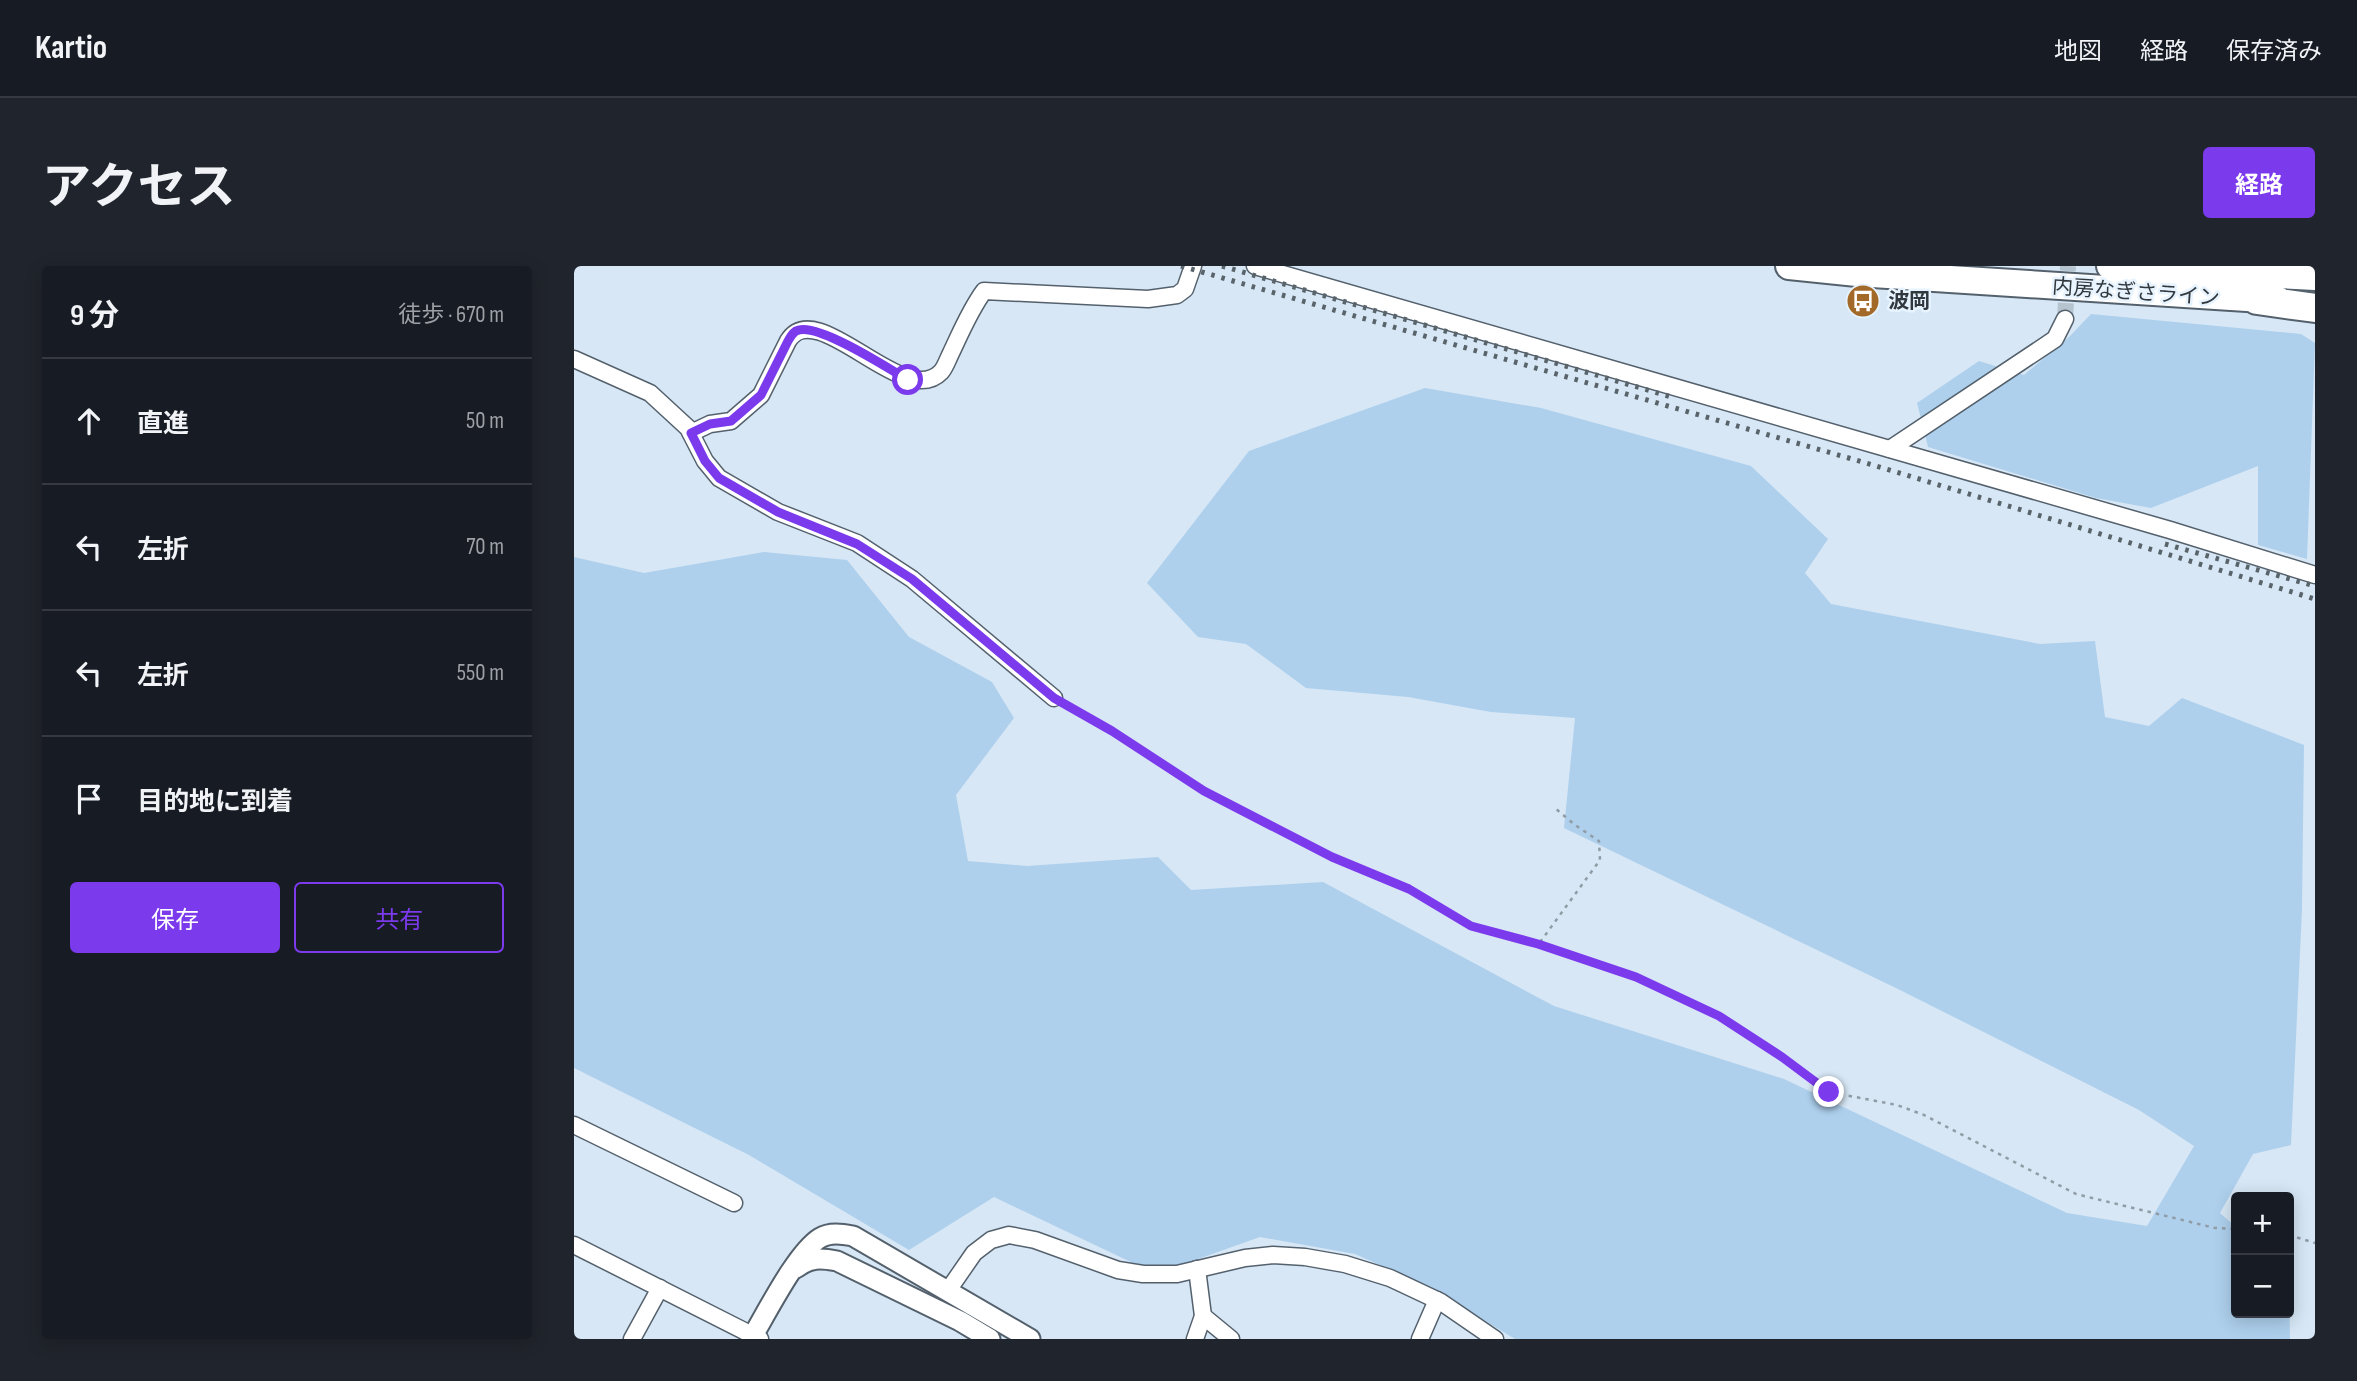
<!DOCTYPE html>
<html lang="ja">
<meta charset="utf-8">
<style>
body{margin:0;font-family:"Sofia Sans Condensed","Noto Sans JP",sans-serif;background:#20242c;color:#f1f3f6}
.controls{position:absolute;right:21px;bottom:21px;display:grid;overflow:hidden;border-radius:7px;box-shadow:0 4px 18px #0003}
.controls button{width:63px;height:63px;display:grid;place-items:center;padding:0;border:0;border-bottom:2px solid #363941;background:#171b24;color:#f1f3f6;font:35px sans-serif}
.stop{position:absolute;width:21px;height:21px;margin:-16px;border:5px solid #7c3aed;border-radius:50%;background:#fff}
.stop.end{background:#7c3aed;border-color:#fff;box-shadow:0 2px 7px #0008}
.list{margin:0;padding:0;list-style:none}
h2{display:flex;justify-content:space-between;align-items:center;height:91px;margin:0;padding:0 28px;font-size:30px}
h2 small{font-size:23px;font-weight:400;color:#9ea1a6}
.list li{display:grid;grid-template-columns:46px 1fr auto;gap:21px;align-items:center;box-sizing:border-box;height:126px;padding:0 28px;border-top:2px solid #363941}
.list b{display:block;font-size:26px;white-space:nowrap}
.list em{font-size:23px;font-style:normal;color:#9ea1a6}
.actions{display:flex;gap:14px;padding:21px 28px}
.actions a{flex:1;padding:16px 0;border:2px solid #7c3aed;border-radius:7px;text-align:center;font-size:24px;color:#7c3aed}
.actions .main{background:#7c3aed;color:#fff}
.icon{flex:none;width:38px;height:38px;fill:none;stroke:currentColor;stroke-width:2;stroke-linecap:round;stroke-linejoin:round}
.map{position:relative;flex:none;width:1741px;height:1073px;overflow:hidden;border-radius:7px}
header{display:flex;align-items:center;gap:42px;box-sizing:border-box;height:98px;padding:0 35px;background:#171b24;border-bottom:2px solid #363941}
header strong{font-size:33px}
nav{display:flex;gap:38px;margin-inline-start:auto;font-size:24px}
.intro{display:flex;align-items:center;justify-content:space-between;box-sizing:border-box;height:168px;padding:0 42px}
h1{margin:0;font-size:49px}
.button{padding:18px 32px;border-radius:7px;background:#7c3aed;color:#fff;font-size:24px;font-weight:700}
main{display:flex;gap:42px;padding:0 42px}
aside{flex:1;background:#171b24;border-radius:7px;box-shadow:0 4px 18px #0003}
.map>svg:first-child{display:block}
.green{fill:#aed0ed}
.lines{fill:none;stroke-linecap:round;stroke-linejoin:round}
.minor-tunnel{stroke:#b6c4d0;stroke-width:16;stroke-dasharray:16 8;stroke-linecap:butt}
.minor-casing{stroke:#54616d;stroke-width:19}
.tertiary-casing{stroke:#54616d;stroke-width:23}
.trunk-casing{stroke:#54616d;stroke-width:30}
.motorway-casing{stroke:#54616d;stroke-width:32}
.path{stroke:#909ca6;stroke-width:2.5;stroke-dasharray:3.5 5;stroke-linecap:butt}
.minor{stroke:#fff;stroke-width:16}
.tertiary{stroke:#fff;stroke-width:19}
.trunk{stroke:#fff;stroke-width:26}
.motorway{stroke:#fff;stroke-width:28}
.rail{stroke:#59636a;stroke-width:5;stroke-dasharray:3.5 7;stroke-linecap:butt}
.route{stroke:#7c3aed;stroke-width:9}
.labels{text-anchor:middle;stroke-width:5;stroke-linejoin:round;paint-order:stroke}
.street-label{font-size:21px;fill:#32393e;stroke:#e7f4ff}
.poi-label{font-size:21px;font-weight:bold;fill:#32393e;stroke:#e7f4ff;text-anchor:start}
</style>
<header>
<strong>Kartio</strong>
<nav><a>地図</a><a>経路</a><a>保存済み</a></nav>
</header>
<div class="intro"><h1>アクセス</h1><a class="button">経路</a></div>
<main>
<aside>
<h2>9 分<small>徒歩 · 670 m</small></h2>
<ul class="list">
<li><svg class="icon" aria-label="ahead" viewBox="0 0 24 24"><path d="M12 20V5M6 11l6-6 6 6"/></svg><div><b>直進</b></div><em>50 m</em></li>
<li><svg class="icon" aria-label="left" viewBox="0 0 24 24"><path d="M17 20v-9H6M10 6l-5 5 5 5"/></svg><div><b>左折</b></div><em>70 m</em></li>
<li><svg class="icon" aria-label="left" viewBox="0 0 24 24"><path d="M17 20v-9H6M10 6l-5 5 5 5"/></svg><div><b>左折</b></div><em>550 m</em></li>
<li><svg class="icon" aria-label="arrive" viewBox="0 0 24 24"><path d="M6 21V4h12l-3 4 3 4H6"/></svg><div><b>目的地に到着</b></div></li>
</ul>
<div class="actions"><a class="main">保存</a><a>共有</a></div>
</aside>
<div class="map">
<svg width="1741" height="1073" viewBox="0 0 1741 1073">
<rect width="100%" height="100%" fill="#d7e7f5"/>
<!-- green -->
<g class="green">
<path d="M1517,48L1727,68L1741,77L1733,293L1684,279V200L1577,242L1522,232L1354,181L1343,137L1405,95L1450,109L1496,70Z"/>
<path d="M851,122L967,142L1177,200L1254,273L1231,307L1257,338L1466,378L1521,375L1531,451L1575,460L1608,432L1730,479L1728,643L1717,879L1679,888L1646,947L1662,961V1047H1715V1009L1716,1073H941L855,1021L781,988L686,971L582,1008L420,931L335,984L175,889L0,802V291L70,307L190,286L273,294L335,371L418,416L440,452L382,529L394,595L453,600L584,591L617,624L749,616L980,740L1210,813L1493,947L1573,960L1620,880L1565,844L1324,723L990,562L1001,452L917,446L834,431L732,422L672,378L624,371L573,317L675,185Z"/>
</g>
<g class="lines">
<!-- minor-tunnel -->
<path class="minor-tunnel" d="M1491,53L1494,0"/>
<defs>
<g id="minor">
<path d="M681,0L1596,264L1741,309"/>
<path d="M0,93L76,127L114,162L131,195L145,212L204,246L283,277L338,313L480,432"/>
<path d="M117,167L136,158L157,155L187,129L214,75C243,28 330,145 367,106C371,102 374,93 377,87C387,66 396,44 410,25L574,33L603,29L611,23L619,0"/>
<path d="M1316,183L1481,73L1491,53"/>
<path d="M0,859L160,937"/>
<path d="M0,979L186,1073"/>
<path d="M373,1026L400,987L417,974L435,969L461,974L544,1004L569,1008H603L671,992L699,989L731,991L771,998L816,1012L867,1036L921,1073"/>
<path d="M629,1050L657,1073"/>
<path d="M58,1073L86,1022"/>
<path d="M621,1073L629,1050L623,1003"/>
<path d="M846,1073L863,1034"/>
</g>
<g id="tertiary">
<path d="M222,1002C236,991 247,992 263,995L386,1055L416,1073"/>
<path d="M177,1073C192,1048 223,986 246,972C256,966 268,968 279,970L456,1073"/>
</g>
<g id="trunk">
<path d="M1215,0L1283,7L1704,34"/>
<path d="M1536,0L1741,11"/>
</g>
<path id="motorway" d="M1683,34L1741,42"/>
</defs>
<!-- minor casing -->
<use href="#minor" class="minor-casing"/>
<!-- tertiary casing -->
<use href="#tertiary" class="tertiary-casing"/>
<!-- trunk casing -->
<use href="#trunk" class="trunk-casing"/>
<!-- motorway casing -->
<use href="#motorway" class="motorway-casing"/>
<!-- path -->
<g class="path">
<path d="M492,439L538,465L630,525L758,591L835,623L897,660L964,679L1026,594L1025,575L1001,559L981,542"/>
<path d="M964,679L1062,711L1145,750L1208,791L1255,826L1323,839L1350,849L1502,928L1641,962L1662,963"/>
<path d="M1715,969L1741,977"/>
</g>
<!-- minor -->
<use href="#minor" class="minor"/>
<!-- tertiary -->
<use href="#tertiary" class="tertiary"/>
<!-- trunk -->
<use href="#trunk" class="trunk"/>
<!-- motorway -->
<use href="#motorway" class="motorway"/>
<!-- rail -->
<g class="rail">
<path d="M607,0L1299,199L1741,333"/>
<path d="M648,0L1101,132"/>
<path d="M1591,278L1741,320"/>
</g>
</g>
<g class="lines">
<!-- route -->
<path class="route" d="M334,114C314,102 246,58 225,64C219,65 217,70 214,75L187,129L157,155L136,158L117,167L131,195L145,212L204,246L283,278L338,313L480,432L538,465L630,525L758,591L835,623L897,660L964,678L1062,711L1145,750L1208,791L1255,826"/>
</g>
<!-- icons -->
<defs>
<symbol id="bus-disc" viewBox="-11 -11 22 22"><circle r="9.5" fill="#a36928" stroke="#e7f4ff"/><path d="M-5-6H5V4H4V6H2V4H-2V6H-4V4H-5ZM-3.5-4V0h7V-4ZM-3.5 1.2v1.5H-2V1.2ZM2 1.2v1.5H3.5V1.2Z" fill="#fff"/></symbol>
</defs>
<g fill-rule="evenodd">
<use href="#bus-disc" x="1270" y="16" width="38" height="38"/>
</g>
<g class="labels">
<!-- street labels -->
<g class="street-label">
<text transform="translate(1562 26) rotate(4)" y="7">内房なぎさライン</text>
</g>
<!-- poi labels -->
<g class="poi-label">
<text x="1314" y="42">波岡</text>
</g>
</g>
</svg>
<div class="controls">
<button>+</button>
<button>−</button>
</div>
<div class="stop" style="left:334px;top:114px"></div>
<div class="stop end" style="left:1255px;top:826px"></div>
</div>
</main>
